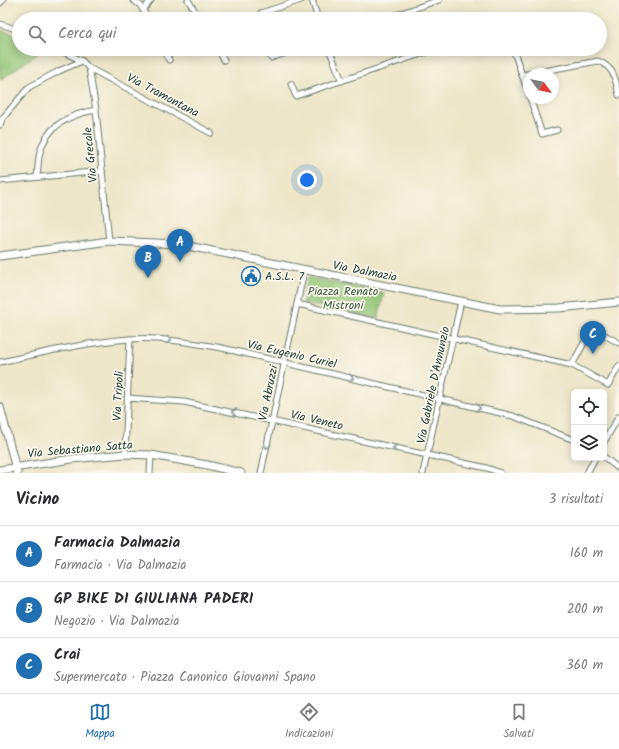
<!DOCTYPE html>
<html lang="it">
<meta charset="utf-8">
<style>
body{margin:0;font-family:Kalam,sans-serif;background:#f2f2f3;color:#2b2b33}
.controls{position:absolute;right:12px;bottom:12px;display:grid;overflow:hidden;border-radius:6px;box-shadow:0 2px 10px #0003}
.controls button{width:36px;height:36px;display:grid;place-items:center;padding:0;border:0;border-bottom:1px solid #e1e1e2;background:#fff;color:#2b2b33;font:20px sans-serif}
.compass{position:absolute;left:523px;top:68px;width:36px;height:36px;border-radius:50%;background:#fff;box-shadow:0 2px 10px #0003;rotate:122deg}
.you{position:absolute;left:307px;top:180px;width:14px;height:14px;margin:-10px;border:3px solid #fff;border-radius:50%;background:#1a73e8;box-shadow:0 0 0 6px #1a73e833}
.badge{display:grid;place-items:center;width:26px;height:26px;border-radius:50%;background:#1f6fb2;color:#fff;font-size:13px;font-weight:700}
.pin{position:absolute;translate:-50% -33px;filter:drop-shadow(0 1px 2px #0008)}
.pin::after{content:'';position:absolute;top:21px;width:14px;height:12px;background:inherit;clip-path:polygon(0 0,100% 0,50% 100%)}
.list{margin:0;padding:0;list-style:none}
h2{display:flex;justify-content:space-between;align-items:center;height:52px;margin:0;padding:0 16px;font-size:17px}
h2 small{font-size:13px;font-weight:400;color:#7c7c81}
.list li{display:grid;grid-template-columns:26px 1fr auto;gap:12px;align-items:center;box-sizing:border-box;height:56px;padding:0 16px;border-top:1px solid #e1e1e2}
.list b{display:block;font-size:15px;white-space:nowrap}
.list p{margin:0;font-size:13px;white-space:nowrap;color:#7c7c81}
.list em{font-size:13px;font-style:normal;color:#7c7c81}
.icon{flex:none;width:22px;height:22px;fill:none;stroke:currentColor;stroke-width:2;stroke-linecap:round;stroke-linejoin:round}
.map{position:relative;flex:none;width:619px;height:473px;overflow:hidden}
.search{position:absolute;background:#fff;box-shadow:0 2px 10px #0003;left:12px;right:12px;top:12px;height:44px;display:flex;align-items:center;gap:10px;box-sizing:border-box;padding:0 14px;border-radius:22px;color:#7c7c81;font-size:15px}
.sheet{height:220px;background:#fff}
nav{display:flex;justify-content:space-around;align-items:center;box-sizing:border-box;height:56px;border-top:1px solid #e1e1e2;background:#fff;font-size:11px;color:#7c7c81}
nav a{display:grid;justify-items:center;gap:2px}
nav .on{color:#1f6fb2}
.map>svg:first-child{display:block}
.green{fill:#91c475;stroke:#588054}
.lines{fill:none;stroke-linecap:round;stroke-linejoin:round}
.street-casing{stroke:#677868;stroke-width:7}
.secondary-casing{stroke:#677868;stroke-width:9}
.street{stroke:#fff;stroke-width:5}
.secondary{stroke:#fff;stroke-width:7}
.oneway{stroke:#8f9e9a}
.labels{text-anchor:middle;stroke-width:3.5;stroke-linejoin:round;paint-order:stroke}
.street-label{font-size:12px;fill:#1f3d34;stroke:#fbf7ec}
.poi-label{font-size:12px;fill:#1f3d34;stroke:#fbf7ec;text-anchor:start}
.park-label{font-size:12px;fill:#3c5f44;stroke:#fbf7ec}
</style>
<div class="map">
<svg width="619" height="473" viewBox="0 0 619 473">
<rect width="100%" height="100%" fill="#fbf7ec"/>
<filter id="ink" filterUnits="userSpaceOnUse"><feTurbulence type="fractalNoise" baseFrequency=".025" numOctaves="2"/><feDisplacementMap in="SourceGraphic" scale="8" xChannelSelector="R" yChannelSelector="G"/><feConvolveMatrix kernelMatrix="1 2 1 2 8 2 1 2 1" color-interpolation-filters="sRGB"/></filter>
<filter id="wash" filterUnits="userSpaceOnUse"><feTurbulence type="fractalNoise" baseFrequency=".012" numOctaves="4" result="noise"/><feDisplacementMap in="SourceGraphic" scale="16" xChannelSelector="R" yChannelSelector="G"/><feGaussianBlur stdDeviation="0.9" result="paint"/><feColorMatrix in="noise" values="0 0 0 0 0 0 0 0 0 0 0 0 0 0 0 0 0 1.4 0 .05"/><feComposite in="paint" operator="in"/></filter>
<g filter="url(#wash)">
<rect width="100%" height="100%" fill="#ede6c9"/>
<!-- green -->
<g class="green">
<path d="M0,30L19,36V49H44L0,80Z"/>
<path d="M308,277L384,293L378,319L303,303Z"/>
</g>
</g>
<g filter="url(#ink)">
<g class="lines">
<defs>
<g id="street">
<path d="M133,0L140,5L148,19"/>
<path d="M188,0L200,19"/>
<path d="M312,0L318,19"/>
<path d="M0,3L3,0"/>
<path d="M143,10L151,0"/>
<path d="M261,13L301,0"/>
<path d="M384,19L439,0"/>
<path d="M0,24L19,30"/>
<path d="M58,49L82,61L89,68L211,133"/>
<path d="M164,49L169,60"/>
<path d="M218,49L224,60"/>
<path d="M267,49L271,58L298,49"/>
<path d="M329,49L342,81"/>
<path d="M513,49L529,95"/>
<path d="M89,68L96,110L109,241"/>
<path d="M522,75L598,61C615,68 615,79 619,95"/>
<path d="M291,84L296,96L436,49"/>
<path d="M530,98L542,134L557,130"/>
<path d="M0,125L2,119L29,87L59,71L82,61"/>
<path d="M37,177C38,169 38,160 40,152C47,125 71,114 96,110"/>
<path d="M0,181L102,171"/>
<path d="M297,304L572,365L608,385L619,366"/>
<path d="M0,362C42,353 87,342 130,339C161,337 192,343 222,348L513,416L574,440"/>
<path d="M572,365L592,328L619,343"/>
<path d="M127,398L184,402L487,468L501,473"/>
<path d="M604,442L619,416"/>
<path d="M125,454L130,339"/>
<path d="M604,457L619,469"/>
<path d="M150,473L151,455"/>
<path d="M261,473L304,271"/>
<path d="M423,473L461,301"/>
<path d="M587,473L595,458"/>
</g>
<g id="secondary">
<path d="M0,256L109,241L178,244L500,309L559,308L619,302"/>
<path d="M0,407L17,473"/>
<path d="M0,470L72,459L125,454L151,455L207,465L241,473"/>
</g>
</defs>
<!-- street casing -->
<use href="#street" class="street-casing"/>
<!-- secondary casing -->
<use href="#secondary" class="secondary-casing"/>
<!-- street -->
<use href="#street" class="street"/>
<!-- secondary -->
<use href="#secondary" class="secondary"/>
</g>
<!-- one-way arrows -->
<defs><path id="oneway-chevron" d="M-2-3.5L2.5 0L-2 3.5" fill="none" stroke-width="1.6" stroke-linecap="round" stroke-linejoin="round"/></defs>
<g class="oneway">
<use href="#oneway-chevron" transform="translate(169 340) rotate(2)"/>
<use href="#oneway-chevron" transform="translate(351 378) rotate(13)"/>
<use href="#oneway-chevron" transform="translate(478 408) rotate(13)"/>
<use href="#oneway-chevron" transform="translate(234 412) rotate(-169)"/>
<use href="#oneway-chevron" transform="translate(267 446) rotate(102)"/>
<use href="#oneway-chevron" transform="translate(395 448) rotate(-167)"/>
</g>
</g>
<!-- icons -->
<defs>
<symbol id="civic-ring" viewBox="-11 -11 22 22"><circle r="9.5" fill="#fbf7ec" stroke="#1f6fb2" stroke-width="1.5"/><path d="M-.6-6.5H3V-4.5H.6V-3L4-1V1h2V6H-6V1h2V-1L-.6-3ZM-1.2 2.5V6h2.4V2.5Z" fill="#1f6fb2"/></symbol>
</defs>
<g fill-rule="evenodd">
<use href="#civic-ring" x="240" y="265" width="22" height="22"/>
</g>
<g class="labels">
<!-- street labels -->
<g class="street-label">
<text transform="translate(163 95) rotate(28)" y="4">Via Tramontana</text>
<text transform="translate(90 155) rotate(-96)" y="4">Via Grecale</text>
<text transform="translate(365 271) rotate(11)" y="4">Via Dalmazia</text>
<text transform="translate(292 354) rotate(13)" y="4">Via Eugenio Curiel</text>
<text transform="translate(433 385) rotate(-78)" y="4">Via Gabriele D'Annunzio</text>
<text transform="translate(268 393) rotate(-78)" y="4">Via Abruzzi</text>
<text transform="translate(118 396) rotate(-87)" y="4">Via Tripoli</text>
<text transform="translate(317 420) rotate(13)" y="4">Via Veneto</text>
<text transform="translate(80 449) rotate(-5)" y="4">Via Sebastiano Satta</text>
</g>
<!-- poi labels -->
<g class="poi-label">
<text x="265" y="280">A.S.L. 7</text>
</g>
<!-- park labels -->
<g class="park-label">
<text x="343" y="295">Piazza Renato<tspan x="343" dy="14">Mistroni</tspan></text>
</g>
</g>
</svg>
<div class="controls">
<button><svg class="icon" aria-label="locate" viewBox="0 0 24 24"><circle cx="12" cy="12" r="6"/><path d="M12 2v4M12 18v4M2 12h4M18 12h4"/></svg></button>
<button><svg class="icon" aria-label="layers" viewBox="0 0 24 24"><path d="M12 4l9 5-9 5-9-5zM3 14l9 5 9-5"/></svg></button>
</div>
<svg class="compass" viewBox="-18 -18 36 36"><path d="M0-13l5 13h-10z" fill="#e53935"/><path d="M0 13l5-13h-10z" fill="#7c7c81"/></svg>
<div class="you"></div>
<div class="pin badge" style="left:180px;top:262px">A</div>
<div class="pin badge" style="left:148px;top:278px">B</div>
<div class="pin badge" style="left:593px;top:354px">C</div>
<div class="search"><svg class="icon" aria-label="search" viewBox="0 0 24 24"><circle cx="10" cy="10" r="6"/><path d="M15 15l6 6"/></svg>Cerca qui</div>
</div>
<section class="sheet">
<h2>Vicino<small>3 risultati</small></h2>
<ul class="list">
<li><span class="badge">A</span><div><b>Farmacia Dalmazia</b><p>Farmacia · Via Dalmazia</p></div><em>160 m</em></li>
<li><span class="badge">B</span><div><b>GP BIKE DI GIULIANA PADERI</b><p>Negozio · Via Dalmazia</p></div><em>200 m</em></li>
<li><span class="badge">C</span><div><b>Crai</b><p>Supermercato · Piazza Canonico Giovanni Spano</p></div><em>360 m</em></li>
</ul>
</section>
<nav>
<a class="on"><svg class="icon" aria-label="map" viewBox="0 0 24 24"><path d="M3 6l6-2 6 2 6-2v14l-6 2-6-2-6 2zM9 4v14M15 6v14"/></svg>Mappa</a>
<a><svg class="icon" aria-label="directions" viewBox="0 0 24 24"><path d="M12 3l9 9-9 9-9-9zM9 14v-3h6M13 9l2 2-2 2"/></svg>Indicazioni</a>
<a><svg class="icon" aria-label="saved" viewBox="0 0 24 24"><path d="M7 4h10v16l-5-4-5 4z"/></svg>Salvati</a>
</nav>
